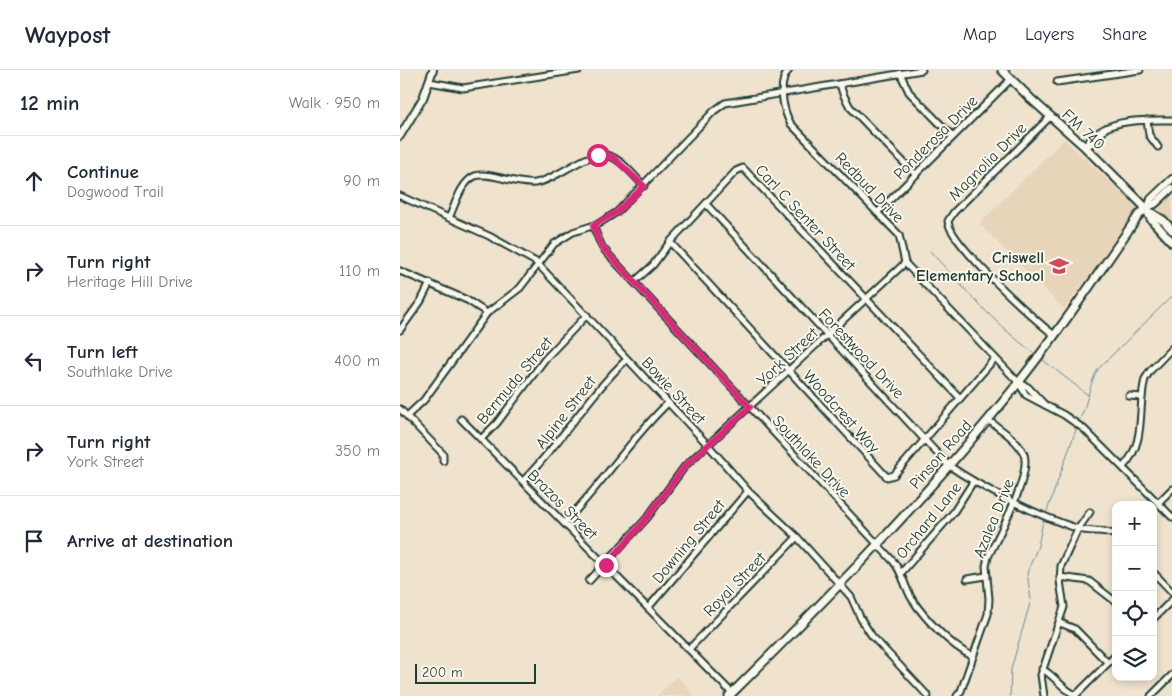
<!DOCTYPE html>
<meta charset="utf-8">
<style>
body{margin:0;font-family:"Comic Neue",sans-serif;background:#f2f2f3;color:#1f2937}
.controls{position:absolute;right:15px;bottom:15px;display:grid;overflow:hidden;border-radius:10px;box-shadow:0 2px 8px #0003}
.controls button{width:45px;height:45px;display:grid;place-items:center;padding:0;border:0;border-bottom:1px solid #e0e1e3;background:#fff;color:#1f2937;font:25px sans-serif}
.scale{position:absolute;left:15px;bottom:12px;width:121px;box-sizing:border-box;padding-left:5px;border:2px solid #1f3d34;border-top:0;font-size:14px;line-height:18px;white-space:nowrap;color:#1f3d34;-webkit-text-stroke:4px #fbf7ec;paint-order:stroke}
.stop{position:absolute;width:15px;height:15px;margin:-11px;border:4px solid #db2777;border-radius:50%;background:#fff}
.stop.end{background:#db2777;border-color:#fff;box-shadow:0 1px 5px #0008}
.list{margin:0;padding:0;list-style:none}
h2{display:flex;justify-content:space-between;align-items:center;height:65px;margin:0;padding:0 20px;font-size:21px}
h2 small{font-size:16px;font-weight:400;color:#747a83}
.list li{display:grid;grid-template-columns:32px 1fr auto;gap:15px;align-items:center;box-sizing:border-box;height:90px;padding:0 20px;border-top:1px solid #e0e1e3}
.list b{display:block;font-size:19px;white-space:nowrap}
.list p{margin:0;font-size:16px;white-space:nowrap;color:#747a83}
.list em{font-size:16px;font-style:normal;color:#747a83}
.icon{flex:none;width:28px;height:28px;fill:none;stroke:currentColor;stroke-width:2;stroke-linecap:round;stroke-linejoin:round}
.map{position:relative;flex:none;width:772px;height:626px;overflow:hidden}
header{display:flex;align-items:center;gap:30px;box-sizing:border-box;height:70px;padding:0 25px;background:#fff;border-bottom:1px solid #e0e1e3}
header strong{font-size:24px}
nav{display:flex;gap:28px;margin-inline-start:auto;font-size:18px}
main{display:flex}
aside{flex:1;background:#fff}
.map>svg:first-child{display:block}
.built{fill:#e8d5b9}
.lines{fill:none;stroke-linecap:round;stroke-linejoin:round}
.stream{stroke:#6389a1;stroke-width:1}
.minor-casing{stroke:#1f3d34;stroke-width:9}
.tertiary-casing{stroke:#1f3d34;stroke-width:10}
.secondary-casing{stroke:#1f3d34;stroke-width:11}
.minor{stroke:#fbf7ec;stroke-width:5}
.tertiary{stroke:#fbf7ec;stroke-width:6}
.secondary{stroke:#fbf7ec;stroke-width:7}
.route{stroke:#db2777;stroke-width:6}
.labels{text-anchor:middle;stroke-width:4;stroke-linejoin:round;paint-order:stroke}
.street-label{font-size:16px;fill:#1f3d34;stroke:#fbf7ec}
.poi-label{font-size:16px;font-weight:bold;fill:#1f3d34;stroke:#fbf7ec;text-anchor:end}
</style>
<header>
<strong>Waypost</strong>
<nav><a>Map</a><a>Layers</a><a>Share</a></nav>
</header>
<main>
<aside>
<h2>12 min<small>Walk · 950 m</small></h2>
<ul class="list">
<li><svg class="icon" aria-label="ahead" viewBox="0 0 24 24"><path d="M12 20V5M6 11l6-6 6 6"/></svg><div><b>Continue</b><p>Dogwood Trail</p></div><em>90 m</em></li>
<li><svg class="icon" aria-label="right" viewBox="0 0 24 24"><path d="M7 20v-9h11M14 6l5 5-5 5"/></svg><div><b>Turn right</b><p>Heritage Hill Drive</p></div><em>110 m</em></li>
<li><svg class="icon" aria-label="left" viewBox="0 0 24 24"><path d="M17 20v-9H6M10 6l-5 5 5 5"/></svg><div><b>Turn left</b><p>Southlake Drive</p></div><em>400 m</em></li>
<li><svg class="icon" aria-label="right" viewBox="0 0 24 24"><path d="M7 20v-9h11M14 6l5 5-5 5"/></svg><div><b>Turn right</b><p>York Street</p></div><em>350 m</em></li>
<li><svg class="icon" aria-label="arrive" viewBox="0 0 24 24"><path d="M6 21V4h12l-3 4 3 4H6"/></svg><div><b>Arrive at destination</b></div></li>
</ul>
</aside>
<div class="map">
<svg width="772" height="626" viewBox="0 0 772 626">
<rect width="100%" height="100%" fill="#f0e3ce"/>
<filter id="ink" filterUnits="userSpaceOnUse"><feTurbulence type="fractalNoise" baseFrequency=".02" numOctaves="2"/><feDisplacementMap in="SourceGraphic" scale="10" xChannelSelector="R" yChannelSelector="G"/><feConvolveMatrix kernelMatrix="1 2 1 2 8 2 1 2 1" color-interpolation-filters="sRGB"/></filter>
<g filter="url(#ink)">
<!-- built -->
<g class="built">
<path d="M664,69L737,137L735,145L664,239L579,154Z"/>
<path d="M772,112V155L752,131Z"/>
<path d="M277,606L294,626H257Z"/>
</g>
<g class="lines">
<!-- stream -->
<g class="stream">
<path d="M530,181C563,217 594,254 634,283"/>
<path d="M643,290L688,325"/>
<path d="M680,349C688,332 689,315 698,299L772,226"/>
<path d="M647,441L677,357"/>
<path d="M610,626L611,599L631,530L627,503L638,476L643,451"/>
</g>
<defs>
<g id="minor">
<path d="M389,0C377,12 383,41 391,54L499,165L505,193L618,312L628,317L645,335"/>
<path d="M500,3L509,22L552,66"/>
<path d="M29,12L63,18L179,0"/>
<path d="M657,12L740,0"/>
<path d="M440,14L443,24L450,37L516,105"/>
<path d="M651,46L554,142L548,151C549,172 634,250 653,264"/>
<path d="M747,50L749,65L758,77"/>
<path d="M687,76L697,71L704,60"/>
<path d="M685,77C702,47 743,50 772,50"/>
<path d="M0,126L89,166L136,192L308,375L348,421L397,467L451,527L461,549L472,566L528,626"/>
<path d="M306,134L548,395C583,419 638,446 679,459C692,463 704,458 716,466"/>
<path d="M478,142L611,9"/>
<path d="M49,148C55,135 61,112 75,106C89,101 116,115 135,113C157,110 186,81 206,85C221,88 233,105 244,116"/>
<path d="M193,156L202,177L208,184L493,491C503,503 504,516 512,529C525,549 551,576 572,586"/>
<path d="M270,172L487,407L494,405L595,288"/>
<path d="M0,201L67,230L87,243"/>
<path d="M234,212L253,195L270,172L336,101L343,98L560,328"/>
<path d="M0,260L21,231L30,213"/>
<path d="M618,312L626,325L664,345L684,359L772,447"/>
<path d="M729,326L742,327"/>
<path d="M0,339L43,384V391"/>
<path d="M7,346L24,330L87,243L120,218L154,174L173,162L198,154L217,142L314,41L325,33L522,0"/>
<path d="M61,349L332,623"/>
<path d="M81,369L97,353L145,289L187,245"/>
<path d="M723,397C747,372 737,340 745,309L750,301L772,278"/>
<path d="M123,411C161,373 188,326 227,289"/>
<path d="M758,433L772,419"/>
<path d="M164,453C202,415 229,370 268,333"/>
<path d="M502,502L553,443L573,412"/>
<path d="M753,502L772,522"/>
<path d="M660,507L689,511L716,532"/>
<path d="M567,509L586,506"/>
<path d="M189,511L247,448L285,396L505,193"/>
<path d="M248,538L348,421"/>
<path d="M753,549L772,530"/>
<path d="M660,553L675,559L708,593"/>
<path d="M290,578L397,467"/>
<path d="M642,599C654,605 665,622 676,625L716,585"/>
<path d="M557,626L561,621L588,544L589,529L586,496L588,487C598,466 634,402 623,382C615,368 600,359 588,350"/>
<path d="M644,626L641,605L664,537L660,511L661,496L678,459L690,442"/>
<path d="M751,626L772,605"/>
</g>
<g id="tertiary">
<path d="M0,66L23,28L33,0"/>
<path d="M749,135L751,129L772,109"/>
<path d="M748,137L755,134L772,118"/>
</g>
<g id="secondary">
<path d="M602,0L631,29L685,77L746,138L751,149L772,172"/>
<path d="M750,142L764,151L772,160"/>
<path d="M329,626C419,537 507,447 588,350C643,285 691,215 738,146L746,138"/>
</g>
</defs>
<!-- minor casing -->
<use href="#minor" class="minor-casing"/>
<!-- tertiary casing -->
<use href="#tertiary" class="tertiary-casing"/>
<!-- secondary casing -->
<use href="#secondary" class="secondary-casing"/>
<!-- minor -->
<use href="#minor" class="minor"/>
<!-- tertiary -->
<use href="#tertiary" class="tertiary"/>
<!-- secondary -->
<use href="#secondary" class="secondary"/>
</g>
</g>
<g class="lines" filter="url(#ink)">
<!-- route -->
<path class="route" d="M198,85L213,87L244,116L217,142L193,156L202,177L350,337L285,396L247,448L206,495"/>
</g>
<!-- icons -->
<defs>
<symbol id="school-bare" viewBox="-9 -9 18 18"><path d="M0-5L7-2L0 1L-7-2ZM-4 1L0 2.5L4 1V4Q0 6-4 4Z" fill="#d1495b" stroke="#fbf7ec" stroke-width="2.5" paint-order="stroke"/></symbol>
</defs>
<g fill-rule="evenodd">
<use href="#school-bare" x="645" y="182" width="28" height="28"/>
</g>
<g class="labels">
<!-- street labels -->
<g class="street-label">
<text transform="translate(684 59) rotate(43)" y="6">FM 740</text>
<text transform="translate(535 67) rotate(-45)" y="6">Ponderosa Drive</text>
<text transform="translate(587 91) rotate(-45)" y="6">Magnolia Drive</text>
<text transform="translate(470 117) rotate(46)" y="6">Redbud Drive</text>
<text transform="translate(406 147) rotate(47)" y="6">Carl C Senter Street</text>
<text transform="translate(462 283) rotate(47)" y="6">Forestwood Drive</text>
<text transform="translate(387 286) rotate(-43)" y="6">York Street</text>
<text transform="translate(114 310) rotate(-50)" y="6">Bermuda Street</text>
<text transform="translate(274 320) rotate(47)" y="6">Bowie Street</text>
<text transform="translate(442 341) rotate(48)" y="6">Woodcrest Way</text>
<text transform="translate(165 342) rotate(-52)" y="6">Alpine Street</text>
<text transform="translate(540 384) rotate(-49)" y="6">Pinson Road</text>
<text transform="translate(412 386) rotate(47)" y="6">Southlake Drive</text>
<text transform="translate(163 434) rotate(45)" y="6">Brazos Street</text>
<text transform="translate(593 448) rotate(-68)" y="6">Azalea Drive</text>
<text transform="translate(528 450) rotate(-51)" y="6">Orchard Lane</text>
<text transform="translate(288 471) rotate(-50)" y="6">Downing Street</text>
<text transform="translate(334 514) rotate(-46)" y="6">Royal Street</text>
</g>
<!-- poi labels -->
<g class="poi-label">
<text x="644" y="193">Criswell<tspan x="644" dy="18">Elementary School</tspan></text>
</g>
</g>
</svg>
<div class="controls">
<button>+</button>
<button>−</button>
<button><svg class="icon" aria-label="locate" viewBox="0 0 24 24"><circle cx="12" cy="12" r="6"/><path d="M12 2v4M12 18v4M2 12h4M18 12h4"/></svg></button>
<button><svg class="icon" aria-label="layers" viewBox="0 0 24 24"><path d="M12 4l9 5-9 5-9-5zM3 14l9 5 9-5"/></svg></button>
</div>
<div class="scale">200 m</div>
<div class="stop" style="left:198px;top:85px"></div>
<div class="stop end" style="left:206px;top:495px"></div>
</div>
</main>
